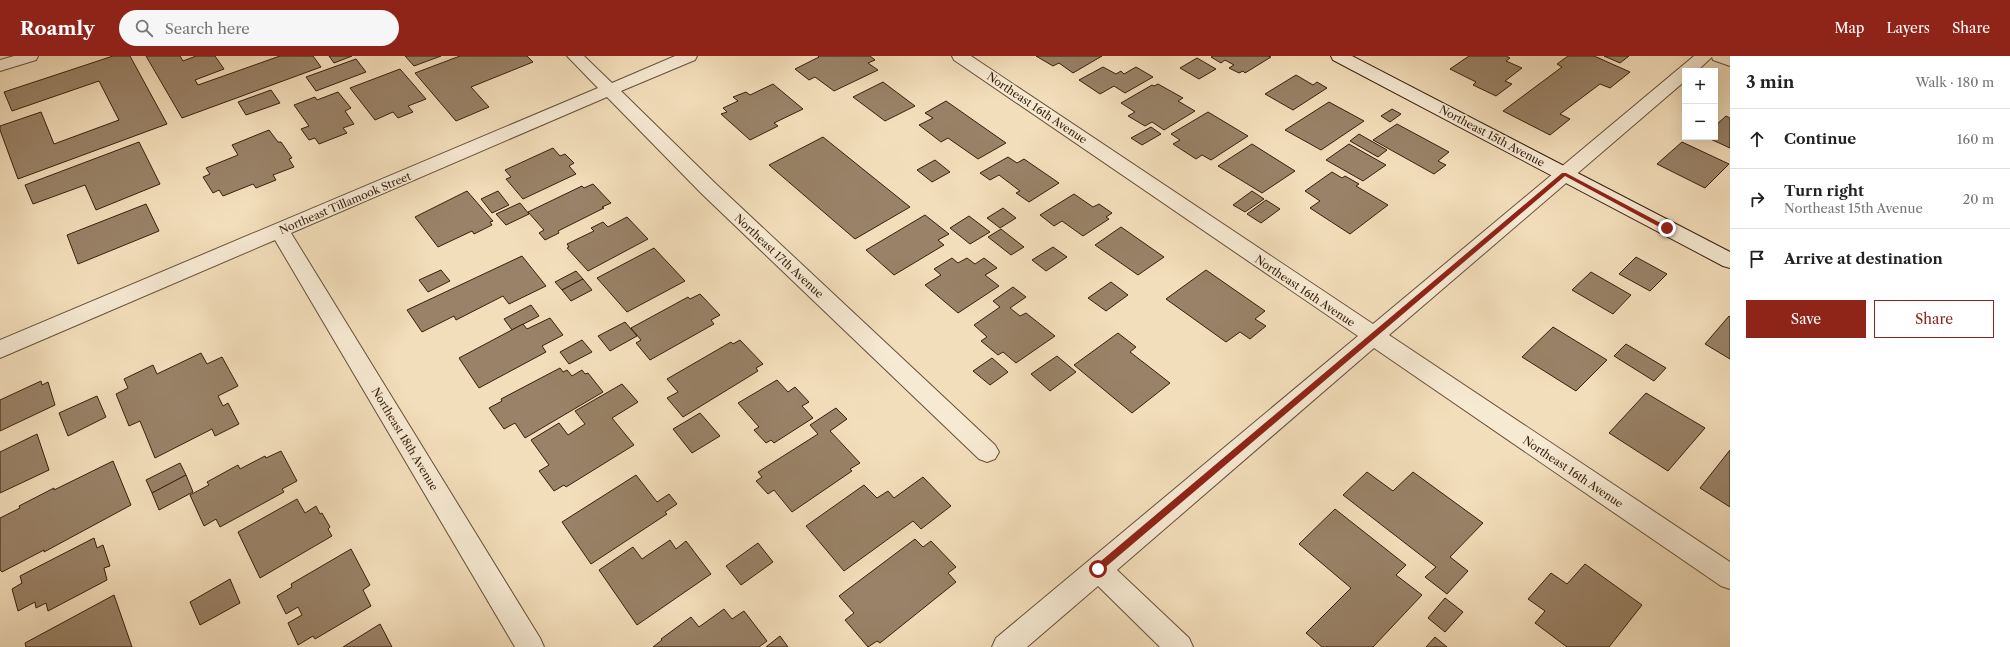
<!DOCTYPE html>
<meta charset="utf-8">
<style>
body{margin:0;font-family:"Libre Caslon Text",serif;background:#f6f6f6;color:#222}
.controls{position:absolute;right:12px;top:12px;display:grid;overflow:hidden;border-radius:0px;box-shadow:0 4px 16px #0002}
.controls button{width:36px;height:36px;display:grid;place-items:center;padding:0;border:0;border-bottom:1px solid #e0e0e0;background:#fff;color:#222;font:20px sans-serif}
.stop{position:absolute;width:12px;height:12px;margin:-9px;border:3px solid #8f2418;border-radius:50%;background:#fff}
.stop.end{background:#8f2418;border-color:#fff;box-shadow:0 1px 4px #0008}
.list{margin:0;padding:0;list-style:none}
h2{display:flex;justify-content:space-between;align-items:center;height:52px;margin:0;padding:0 16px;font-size:17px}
h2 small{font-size:13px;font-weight:400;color:#767676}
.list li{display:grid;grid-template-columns:26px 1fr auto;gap:12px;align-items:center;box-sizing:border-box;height:60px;padding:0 16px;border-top:1px solid #e0e0e0}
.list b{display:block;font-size:15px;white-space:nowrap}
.list p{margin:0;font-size:13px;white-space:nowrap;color:#767676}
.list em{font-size:13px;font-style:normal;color:#767676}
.actions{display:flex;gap:8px;padding:12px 16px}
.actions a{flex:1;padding:9px 0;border:1px solid #8f2418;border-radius:0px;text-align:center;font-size:14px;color:#8f2418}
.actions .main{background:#8f2418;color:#fff}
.icon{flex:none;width:22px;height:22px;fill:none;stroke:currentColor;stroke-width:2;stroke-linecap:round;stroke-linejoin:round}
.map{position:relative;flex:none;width:1730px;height:591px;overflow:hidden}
header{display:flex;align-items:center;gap:24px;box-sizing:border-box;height:56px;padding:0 20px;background:#8f2418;color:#fff}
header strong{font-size:19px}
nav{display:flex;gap:22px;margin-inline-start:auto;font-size:14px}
.search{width:280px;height:36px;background:#f6f6f6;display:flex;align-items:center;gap:10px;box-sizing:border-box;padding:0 14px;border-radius:22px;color:#767676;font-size:15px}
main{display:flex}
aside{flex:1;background:#fff}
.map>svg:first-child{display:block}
.building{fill:#998267;stroke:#381f0c}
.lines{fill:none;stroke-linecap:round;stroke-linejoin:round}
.street-casing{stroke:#674f38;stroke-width:2}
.secondary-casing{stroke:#381f0c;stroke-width:2}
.street{fill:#f7ead3;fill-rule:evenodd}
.secondary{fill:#f7ead3;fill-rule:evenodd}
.route{fill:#8f2418}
.labels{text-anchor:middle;stroke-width:3.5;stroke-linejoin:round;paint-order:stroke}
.street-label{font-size:11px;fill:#381f0c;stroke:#f7ead3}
</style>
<header>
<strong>Roamly</strong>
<div class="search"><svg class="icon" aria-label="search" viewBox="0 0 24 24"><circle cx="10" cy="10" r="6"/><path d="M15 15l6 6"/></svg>Search here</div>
<nav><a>Map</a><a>Layers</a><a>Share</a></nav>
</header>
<main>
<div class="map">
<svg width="1730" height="591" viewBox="0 0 1730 591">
<rect width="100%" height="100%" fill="#f3debb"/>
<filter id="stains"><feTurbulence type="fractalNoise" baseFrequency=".005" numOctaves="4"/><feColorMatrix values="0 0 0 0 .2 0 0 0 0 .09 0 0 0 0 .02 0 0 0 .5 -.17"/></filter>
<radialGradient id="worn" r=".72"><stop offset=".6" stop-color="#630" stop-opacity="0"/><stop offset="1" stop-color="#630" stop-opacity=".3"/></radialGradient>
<!-- building -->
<g class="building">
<path d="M113,0H130L167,68L18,123L0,74V70L41,56L54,88L119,64L99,25L12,55L4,36Z"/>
<path d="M146,0H180L183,5L196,0H215L224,13L195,24L198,29L280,0H313L321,11L182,62Z"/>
<path d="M329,0H352L334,7Z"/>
<path d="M405,0H441L414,10Z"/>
<path d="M460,0H527L533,6L471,31L489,51L456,65L415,17Z"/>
<path d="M818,0H870L875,4L868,7L878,14L834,35L815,21L809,24L795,13L819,1Z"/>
<path d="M1036,0H1102L1073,17L1059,7L1053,10Z"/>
<path d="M1213,0H1268L1271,1L1245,17L1243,15L1239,17L1229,12L1234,9L1225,4L1221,7L1211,1Z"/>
<path d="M1469,0H1506L1510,2L1506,5L1522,12L1505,25L1512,28L1496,40L1473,29L1476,26L1450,13Z"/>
<path d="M1568,0H1594L1630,16L1610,32L1600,28L1560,58L1570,63L1550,79L1503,55L1562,11L1557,8Z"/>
<path d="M1604,0H1629L1620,7Z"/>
<path d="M1197,2L1216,13L1199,23L1180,12Z"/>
<path d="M356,3L366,16L316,35L306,21Z"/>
<path d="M1103,11L1116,18L1121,15L1124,18L1136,11L1153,21L1125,37L1114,30L1100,38L1079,24Z"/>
<path d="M400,13L426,43L408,50L413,56L398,62L393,56L375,64L350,32Z"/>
<path d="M1296,19L1313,29L1317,26L1327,32L1293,54L1265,38Z"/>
<path d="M883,26L915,50L885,65L853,41Z"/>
<path d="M773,28L803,53L774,67L778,70L750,84L721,58L727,56L723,52L738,45L733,41L746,36L750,39Z"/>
<path d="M1158,28L1183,42L1178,45L1195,55L1164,74L1152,66L1145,70L1128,60L1135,56L1121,47L1152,29L1154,30Z"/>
<path d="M271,34L280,47L246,59L238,46Z"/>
<path d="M338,36L351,52L345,55L354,68L343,72L347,77L319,88L315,82L309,84L301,73L309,70L294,49L315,41L317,44Z"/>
<path d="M946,45L1006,87L978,103L948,82L941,86L919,69L933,62L925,57Z"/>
<path d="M1329,46L1364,65L1321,94L1285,74Z"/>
<path d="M1392,53L1401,58L1390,66L1381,60Z"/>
<path d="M1208,56L1248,80L1211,104L1202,99L1196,103L1173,88L1180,84L1171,78Z"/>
<path d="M1726,60L1730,62V92L1706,81H1715V70Z"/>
<path d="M1397,68L1449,96L1438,105L1446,109L1434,118L1373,84Z"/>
<path d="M1151,71L1161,78L1142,89L1131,82Z"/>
<path d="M269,74L278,86H281L292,102L289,103L294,111L273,119L276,124L256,132L253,128L223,140L219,134L213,137L203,121L210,118L206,112L238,99L232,89Z"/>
<path d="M1359,78L1387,94L1378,101L1350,85Z"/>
<path d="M823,81L910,151L855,183L769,109Z"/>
<path d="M139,86L160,128L96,154L85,129L33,148L25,129Z"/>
<path d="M1682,86L1729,108L1705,132L1657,108Z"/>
<path d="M1252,88L1295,115L1262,137L1218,110Z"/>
<path d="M1349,88L1386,109L1363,125L1326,104Z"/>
<path d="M553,92L560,100L565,98L574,107L569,110L576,118L523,143L506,123L511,121L505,114Z"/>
<path d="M1008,101L1017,107L1024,103L1059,127L1029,146L1016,137L1020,135L999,119L990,124L980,117Z"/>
<path d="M935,104L950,116L932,126L917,114Z"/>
<path d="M1332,116L1342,122L1345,120L1359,128L1356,130L1388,149L1350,178L1310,152L1320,145L1305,135Z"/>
<path d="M593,128L611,147L602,151L604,152L558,175L559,177L545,184L539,177L544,174L528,156L582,130L584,132Z"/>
<path d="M467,135L493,165L490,166L492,169L474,178L472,175L438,191L415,161Z"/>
<path d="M498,135L509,149L492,157L481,143Z"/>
<path d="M1252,135L1264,143L1245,156L1233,149Z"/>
<path d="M1074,138L1093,151L1099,148L1112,157L1106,161L1109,163L1083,180L1062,165L1054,170L1040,159Z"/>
<path d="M1266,144L1280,153L1261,167L1247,158Z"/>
<path d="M520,147L529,158L506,169L496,158Z"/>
<path d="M146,148L159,175L78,208L67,179Z"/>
<path d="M1003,152L1016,162L1000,172L987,162Z"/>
<path d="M925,159L949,178L938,184L944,189L894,219L866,194Z"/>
<path d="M969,160L990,176L970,188L950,172Z"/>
<path d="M627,161L648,183L588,215L567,192L569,191L567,188L594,175L591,172L603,166L608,171Z"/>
<path d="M1121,171L1164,201L1138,219L1095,189Z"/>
<path d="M1001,173L1024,191L1011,199L988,181Z"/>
<path d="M1053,191L1067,201L1046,215L1032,204Z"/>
<path d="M654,192L685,225L627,256L597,222Z"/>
<path d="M522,200L546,230L509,248L503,240L456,264L454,260L422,276L407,254Z"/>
<path d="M1636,201L1667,218L1650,235L1619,218Z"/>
<path d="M952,202L958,207L967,202L975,208L984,202L997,212L985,219L999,230L958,257L925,229L941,219L934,213Z"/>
<path d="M441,214L450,225L428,236L419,224Z"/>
<path d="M1206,214L1265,255L1255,263L1266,270L1250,283L1240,276L1226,286L1166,243Z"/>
<path d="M576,215L583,223L562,234L555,226Z"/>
<path d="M1591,216L1631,239L1613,258L1572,234Z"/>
<path d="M583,223L592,234L571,245L562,234Z"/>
<path d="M1111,226L1128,239L1106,255L1088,242Z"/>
<path d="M1013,231L1026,241L1010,252L1020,260L1026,257L1055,280L1016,307L1003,296L998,299L981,285L987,281L974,269L1000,251L993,245Z"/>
<path d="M700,238L720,259L711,264L714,268L650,304L636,287L641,284L631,272L688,241L690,243Z"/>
<path d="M531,249L539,260L512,274L504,263Z"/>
<path d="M1729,260L1730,261V303L1705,288Z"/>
<path d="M550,262L563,279L542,290L546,296L479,332L459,302L523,268L527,273Z"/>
<path d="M625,266L637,280L610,295L598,280Z"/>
<path d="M1553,271L1607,304L1576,335L1522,301Z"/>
<path d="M1118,277L1136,291L1130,296L1170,327L1132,357L1074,309Z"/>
<path d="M582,284L592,296L569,308L560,296Z"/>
<path d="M740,284L763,308L756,312L758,315L683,361L667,342L678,336L667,323L731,286L733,288Z"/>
<path d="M1626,288L1666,312L1654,325L1614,300Z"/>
<path d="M201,297L207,308L222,301L238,330L218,340L223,350L228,347L239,368L215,380L212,373L155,402L140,365L129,370L116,338L128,332L124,323L153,309L157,318Z"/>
<path d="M1057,300L1076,316L1050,335L1031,318Z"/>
<path d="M992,302L1008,316L990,329L973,315Z"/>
<path d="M560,312L563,316L567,314L572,320L582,314L585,318L588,317L603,336L525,382L515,367L504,373L489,352L502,345L501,343Z"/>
<path d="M777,324L788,336L795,331L809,346L802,350L813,362L774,387L771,384L766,387L754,374L759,371L738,347Z"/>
<path d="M41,325L42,329L48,326L55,349L0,375V344Z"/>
<path d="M622,328L638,346L612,362L634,389L566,431L564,429L554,435L539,415L549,409L531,384L559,367L568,379L585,368L575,355Z"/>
<path d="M1646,337L1705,372L1668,415L1609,377Z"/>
<path d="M97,340L106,361L68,380L59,357Z"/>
<path d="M836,352L847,363L830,375L860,407L850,413L852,415L792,456L774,434L768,438L756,425L762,421L758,416L818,378L810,369Z"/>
<path d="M700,357L720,380L692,397L673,373Z"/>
<path d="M37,378L49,414L0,437V396Z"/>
<path d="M1730,394V451L1700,432Z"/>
<path d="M281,395L297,425L282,433L284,436L220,471L216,463L204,470L190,439L209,429L207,426L238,409L240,413L265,400L266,402Z"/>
<path d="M113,405L131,449L44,496V494L2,516L0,514V462L20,452L19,450L54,432V434Z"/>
<path d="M180,407L186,419L152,437L146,424Z"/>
<path d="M1367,416L1393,435L1413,416L1483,467L1450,501L1468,515L1447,538L1425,521L1436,511L1343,439Z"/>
<path d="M186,419L193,436L159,454L152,437Z"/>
<path d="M636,419L657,446L669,438L677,448L665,456L667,458L591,508L562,466Z"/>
<path d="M923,421L951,450L921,473L913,465L844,515L806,470L864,429L877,442L888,435L894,442Z"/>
<path d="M297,443L305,457L316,450L320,458L322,457L330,471L328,473L332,480L260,522L238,476Z"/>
<path d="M1335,453L1406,509L1396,519L1422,539L1373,591H1322L1306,577L1351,532L1299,488Z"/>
<path d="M94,482L97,492L103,489L110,510L104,512L107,524L48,555L46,547L36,552L35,546L18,555L12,533L22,527L20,520Z"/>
<path d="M915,483L923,491L931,485L956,511L948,517L956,526L880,587L877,585L868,591L845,564L854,557L839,540Z"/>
<path d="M670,484L676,493L686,485L711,518L637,569L599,514L633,491L642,503Z"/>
<path d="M758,487L773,506L741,529L726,510Z"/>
<path d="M351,493L370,529L363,534L371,550L315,583L313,580L298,589L288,567L302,559L298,551L286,558L277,540L292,531L291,528Z"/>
<path d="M1585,508L1642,549L1609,591H1567L1535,567L1545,555L1528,543L1551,517L1567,528Z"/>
<path d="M230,523L240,547L200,569L190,546Z"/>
<path d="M114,539L132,591H26L25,587Z"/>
<path d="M1445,542L1463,556L1445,576L1428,562Z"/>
<path d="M724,553L732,563L744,555L767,585L759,591H653L662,584L661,583L691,561L699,571Z"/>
<path d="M380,568L392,591H343Z"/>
<path d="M780,580L788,591H766Z"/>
<path d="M1435,581L1447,591H1426Z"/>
</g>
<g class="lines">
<defs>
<g id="street">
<path d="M14,0H38L36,4L0,15V4Z"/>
<path d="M567,0H584L612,27L675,0H697L695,4L621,35L716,128L995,389L999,396L995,403L987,406L979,403L702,138L607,41L291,177L540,582L544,591H515L275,184L0,302V284L598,32Z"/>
<path d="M952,0H971L1373,268L1694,0H1730V10L1713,4L1712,1L1697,15H1685V25L1389,279L1730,506V533L1721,530L1374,292L1117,514L1189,582L1193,591H1160L1098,530L1027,591H992L996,582L1358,280L954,4Z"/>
</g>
<path id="secondary" d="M1331,0H1352L1730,196V212L1723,210L1333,4Z"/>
</defs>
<!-- street casing -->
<use href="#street" class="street-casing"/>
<!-- secondary casing -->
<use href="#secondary" class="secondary-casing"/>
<!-- street -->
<use href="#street" class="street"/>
<!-- secondary -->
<use href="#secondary" class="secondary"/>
</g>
<!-- route -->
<path class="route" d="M1562,117H1566L1670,172L1665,174L1565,120L1101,515H1095V510Z"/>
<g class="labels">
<!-- street labels -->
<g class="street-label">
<text transform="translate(1037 52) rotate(34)" y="4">Northeast 16th Avenue</text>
<text transform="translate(1492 80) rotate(28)" y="4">Northeast 15th Avenue</text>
<text transform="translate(345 147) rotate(-23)" y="4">Northeast Tillamook Street</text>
<text transform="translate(779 200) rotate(43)" y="4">Northeast 17th Avenue</text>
<text transform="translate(1305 235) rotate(34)" y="4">Northeast 16th Avenue</text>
<text transform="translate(405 383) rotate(59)" y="4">Northeast 18th Avenue</text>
<text transform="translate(1573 416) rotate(34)" y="4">Northeast 16th Avenue</text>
</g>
</g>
<rect width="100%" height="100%" filter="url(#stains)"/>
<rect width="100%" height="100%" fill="url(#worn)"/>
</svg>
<div class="controls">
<button>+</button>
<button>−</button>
</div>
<div class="stop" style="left:1098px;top:513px"></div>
<div class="stop end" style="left:1667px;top:172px"></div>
</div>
<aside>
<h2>3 min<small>Walk · 180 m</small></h2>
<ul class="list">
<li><svg class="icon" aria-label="ahead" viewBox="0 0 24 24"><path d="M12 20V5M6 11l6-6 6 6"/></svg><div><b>Continue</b></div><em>160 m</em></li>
<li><svg class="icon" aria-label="right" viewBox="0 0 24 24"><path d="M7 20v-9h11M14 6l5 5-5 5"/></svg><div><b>Turn right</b><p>Northeast 15th Avenue</p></div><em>20 m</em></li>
<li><svg class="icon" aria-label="arrive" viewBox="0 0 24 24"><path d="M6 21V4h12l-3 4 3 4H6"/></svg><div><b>Arrive at destination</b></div></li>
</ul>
<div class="actions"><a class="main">Save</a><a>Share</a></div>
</aside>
</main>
